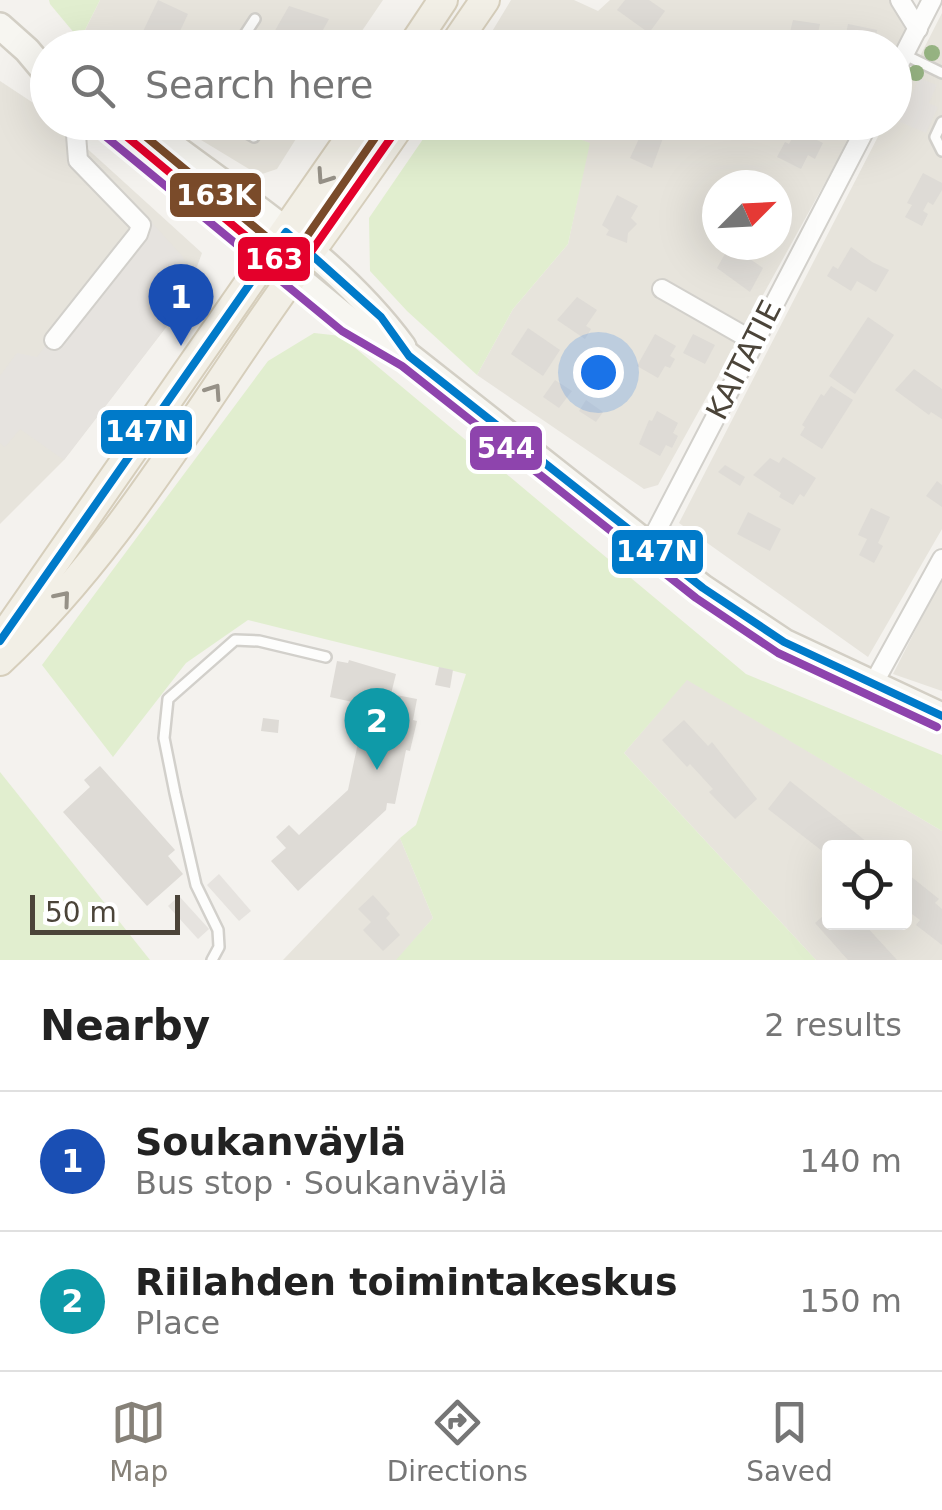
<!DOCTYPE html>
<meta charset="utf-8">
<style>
body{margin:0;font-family:"DejaVu Sans",sans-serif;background:#f6f6f6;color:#222}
.controls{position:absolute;right:30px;bottom:30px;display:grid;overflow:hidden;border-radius:10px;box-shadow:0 10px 40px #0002}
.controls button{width:90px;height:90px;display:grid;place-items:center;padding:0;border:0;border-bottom:2px solid #e0e0e0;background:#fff;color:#222;font:50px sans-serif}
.compass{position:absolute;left:702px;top:170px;width:90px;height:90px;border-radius:50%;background:#fff;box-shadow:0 10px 40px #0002;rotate:66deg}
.scale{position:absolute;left:30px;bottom:25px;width:150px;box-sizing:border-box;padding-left:10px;border:5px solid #4b4439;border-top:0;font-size:28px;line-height:35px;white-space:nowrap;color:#4b4439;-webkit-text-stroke:8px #fff;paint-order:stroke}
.you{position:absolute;left:598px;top:372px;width:35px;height:35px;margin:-25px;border:8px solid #fff;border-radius:50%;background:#1a73e8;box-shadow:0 0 0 15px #1a73e833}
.badge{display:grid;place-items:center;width:65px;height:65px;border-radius:50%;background:#868178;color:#fff;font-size:32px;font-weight:700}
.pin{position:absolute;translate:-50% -82px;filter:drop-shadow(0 2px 5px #0008)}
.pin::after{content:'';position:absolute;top:52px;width:35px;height:30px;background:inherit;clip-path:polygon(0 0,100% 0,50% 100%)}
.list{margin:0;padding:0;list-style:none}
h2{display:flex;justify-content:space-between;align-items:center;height:130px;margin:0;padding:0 40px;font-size:42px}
h2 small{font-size:32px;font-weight:400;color:#767676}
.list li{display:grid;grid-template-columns:65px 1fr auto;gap:30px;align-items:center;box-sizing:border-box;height:140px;padding:0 40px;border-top:2px solid #e0e0e0}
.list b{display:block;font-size:38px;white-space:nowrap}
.list p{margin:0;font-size:32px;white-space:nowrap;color:#767676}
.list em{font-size:32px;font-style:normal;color:#767676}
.icon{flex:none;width:55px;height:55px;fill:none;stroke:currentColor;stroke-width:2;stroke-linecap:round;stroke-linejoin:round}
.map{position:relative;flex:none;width:942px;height:960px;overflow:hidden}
.search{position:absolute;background:#fff;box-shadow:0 10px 40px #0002;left:30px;right:30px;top:30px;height:110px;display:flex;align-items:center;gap:25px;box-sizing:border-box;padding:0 35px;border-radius:55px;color:#767676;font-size:38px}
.sheet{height:410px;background:#fff}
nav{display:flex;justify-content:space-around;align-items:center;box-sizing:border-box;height:140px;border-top:2px solid #e0e0e0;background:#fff;font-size:28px;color:#767676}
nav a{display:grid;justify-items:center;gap:5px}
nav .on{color:#868178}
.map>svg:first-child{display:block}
.residential{fill:#e7e4dc;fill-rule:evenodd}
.green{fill:#e1eecf}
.parking{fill:#e6e3df}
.building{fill:#dedbd6}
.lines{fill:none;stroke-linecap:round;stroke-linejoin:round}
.service-casing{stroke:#d2d0cb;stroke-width:14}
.minor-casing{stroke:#d2d0cb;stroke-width:22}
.secondary-casing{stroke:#d3cfc5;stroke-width:30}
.primary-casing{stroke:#d6cebb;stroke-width:32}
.service{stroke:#fdfdfc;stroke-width:9}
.minor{stroke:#fdfdfc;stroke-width:18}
.secondary{stroke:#f7f6f1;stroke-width:25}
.primary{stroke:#f2efe6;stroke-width:28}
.bus-1-casing{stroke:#fff;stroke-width:15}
.bus-2-casing{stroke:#fff;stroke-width:15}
.bus-3-casing{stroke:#fff;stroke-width:15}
.bus-4-casing{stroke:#fff;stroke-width:15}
.bus-1{stroke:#007ac9;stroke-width:8}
.bus-2{stroke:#8e44ad;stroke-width:8}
.bus-3{stroke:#e4002b;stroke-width:8}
.bus-4{stroke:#7a4b2a;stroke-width:8}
.tree{fill:#96b382}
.oneway{stroke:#969187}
.labels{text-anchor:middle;stroke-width:8;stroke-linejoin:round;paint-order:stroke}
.street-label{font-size:30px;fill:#4b4439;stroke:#fff}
.line-badge{stroke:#fff;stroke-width:4}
.badge-label{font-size:28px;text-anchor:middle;font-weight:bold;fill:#fff}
</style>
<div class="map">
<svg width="942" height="960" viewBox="0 0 942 960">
<rect width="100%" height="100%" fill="#f4f2ee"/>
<!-- residential -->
<g class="residential">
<path d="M100,0H383L351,47L72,48L80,40Z"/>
<path d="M511,0H574L598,11L610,0H890L907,33L895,55L894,48H482Z"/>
<path d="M942,13V529L868,657L679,523L885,123L894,122L895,105Z"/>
<path d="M0,81L47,112L48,122L59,123L202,253L183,305L64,460L0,524Z"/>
<path d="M173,123H306L277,169L259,175Z"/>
<path d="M536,123H858L658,485L644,489L477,375L513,309L568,244L589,143ZM717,185H777V245H717Z"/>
<path d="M942,578V691L893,674Z"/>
<path d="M687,679L942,831V960H816L624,753ZM830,848H904V922H830Z"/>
<path d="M400,838L433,918L397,960H283Z"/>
</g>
<!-- green -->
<g class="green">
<path d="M49,0H100L80,40L50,4Z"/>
<path d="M434,123H536L590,143L568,244L513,309L477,375L407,311L370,271L369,218Z"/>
<path d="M314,333L341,336L746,674L942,755V831L687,680L624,753L816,960H396L433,918L400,838L416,825L466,674L248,620L186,663L113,757L42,665L268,361Z"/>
<path d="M0,772L150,960H0Z"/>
</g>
<!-- parking -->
<g class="parking">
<path d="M919,78L937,85L929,103L938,107L926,133L900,122Z"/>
<path d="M144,214L183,257L189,275L183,305L64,460L20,429L5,447L0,443V376L17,353L37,357Z"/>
<path d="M219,874L251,911L239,921L207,885Z"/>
<path d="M179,896L209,929L198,939L168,906Z"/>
</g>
<!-- building -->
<g class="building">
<path d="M158,0L188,14L172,48H135Z"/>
<path d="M625,0H649L665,11L649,33L617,10Z"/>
<path d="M289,6L329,19L313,48H265Z"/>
<path d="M793,20L820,24L816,42L823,44L822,48H781L784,35L789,36Z"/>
<path d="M848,24L877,30L874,48H843Z"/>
<path d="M533,30L555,38L551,48H527Z"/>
<path d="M806,122H833L831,128L821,123L813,138L823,143L815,159L808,155L801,169L777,157L785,142L789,144L797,130L801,132Z"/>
<path d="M644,128L663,138L652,168L630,158Z"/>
<path d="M923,173L942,183V190L933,205L928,202L923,211L928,214L922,226L905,217L912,205L907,203Z"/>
<path d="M617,195L638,206L631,218L637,224L628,233L627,243L606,235L609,230L602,225Z"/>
<path d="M730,245L763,268L750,292L717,268Z"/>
<path d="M851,247L872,262L889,270L876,292L857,281L851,291L827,276L833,266L838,269Z"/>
<path d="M577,297L597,310L586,326L591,329L585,339L557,320Z"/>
<path d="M868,317L894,335L855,394L829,376Z"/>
<path d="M528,328L560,350L543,376L511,354Z"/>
<path d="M655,334L676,346L670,356L675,359L670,368L665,366L658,378L637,366Z"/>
<path d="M693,334L715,345L705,364L683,353Z"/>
<path d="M914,369L942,389V419L931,412L929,415L895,390Z"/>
<path d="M555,380L572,391L559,408L543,397Z"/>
<path d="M831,386L853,400L822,449L800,435L805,427L802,425L821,394L824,396Z"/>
<path d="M586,400L603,412L596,422L579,411Z"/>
<path d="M657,411L678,423L673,433L678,436L672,448L666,445L660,456L639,444L649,420L652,421Z"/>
<path d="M783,457L816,478L804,497L800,494L793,505L779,497L781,493L753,475L770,458L779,463Z"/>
<path d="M725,465L745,477L740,486L718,472Z"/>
<path d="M937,481L942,485V507L926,496Z"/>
<path d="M871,508L890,517L878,543L883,546L874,563L859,555L867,539L858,535Z"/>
<path d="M748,512L781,529L770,551L737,534Z"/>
<path d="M349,660L396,674L391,694L417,699L413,720L417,721L410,751L406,750L395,804L387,803L386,810L298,891L271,861L286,848L276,837L289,825L299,835L348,790L366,705L330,697L337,661L348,663Z"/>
<path d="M439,667L453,670L450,688L435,685Z"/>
<path d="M263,718L279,720L278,733L261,731Z"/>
<path d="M684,720L708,746L712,742L757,799L735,819L709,792L713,789L690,764L687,767L662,740Z"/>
<path d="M100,766L175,850L168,856L183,874L147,906L63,812L90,787L84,780Z"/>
<path d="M790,781L867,842L863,848H830V857L768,809Z"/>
<path d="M904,871L939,899L935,903L942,909V945L916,925L920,920L904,908Z"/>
<path d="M373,895L390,914L386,918L400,935L383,951L363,930L371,922L358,909Z"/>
<path d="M830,910V922H853L860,930L865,925L897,960H848L815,923Z"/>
</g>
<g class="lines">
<defs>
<g id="service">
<path d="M236,48L255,19"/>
<path d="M905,55L942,73"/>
<path d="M228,122L254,137"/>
<path d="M942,122L935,137L942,151"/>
<path d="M212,960L219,947L218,930L196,885L175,793L164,738L168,699L235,640L259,641L326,657"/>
</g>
<g id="minor">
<path d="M900,0L918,29"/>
<path d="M894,74L932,0"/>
<path d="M662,289L753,341"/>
<path d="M54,340L138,234L141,225L78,160L76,135L81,122"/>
<path d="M649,545L869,122"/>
<path d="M872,686L942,559"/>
</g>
<g id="secondary">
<path d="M0,26L27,50L48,75"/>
<path d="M108,122L350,321L409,356L703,588L784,642L942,716"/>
<path d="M141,122C231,192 335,254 403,347"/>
</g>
<g id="primary">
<path d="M411,48L443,0"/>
<path d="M452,48L485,0"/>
<path d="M0,641L361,122"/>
<path d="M0,661C103,565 173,450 252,335C301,263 353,194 402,122"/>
</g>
</defs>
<!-- service casing -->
<use href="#service" class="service-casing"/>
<!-- minor casing -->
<use href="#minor" class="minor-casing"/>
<!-- secondary casing -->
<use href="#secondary" class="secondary-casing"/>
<!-- primary casing -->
<use href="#primary" class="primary-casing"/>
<!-- service -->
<use href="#service" class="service"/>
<!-- minor -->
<use href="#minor" class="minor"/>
<!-- secondary -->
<use href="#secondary" class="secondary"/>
<!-- primary -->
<use href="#primary" class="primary"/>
<defs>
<path id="bus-1" d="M0,641L286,232L381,317L409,356L703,588L784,642L942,716"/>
<path id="bus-2" d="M100,132L342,331L402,366L696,598L778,653L937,727"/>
<path id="bus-3" d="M109,122L294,276L402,122"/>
<path id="bus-4" d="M128,122L292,258L386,122"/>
</defs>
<!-- bus-1 casing -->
<use href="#bus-1" class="bus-1-casing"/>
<!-- bus-2 casing -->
<use href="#bus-2" class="bus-2-casing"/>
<!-- bus-3 casing -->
<use href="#bus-3" class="bus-3-casing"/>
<!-- bus-4 casing -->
<use href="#bus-4" class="bus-4-casing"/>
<!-- bus-1 -->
<use href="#bus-1" class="bus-1"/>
<!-- bus-2 -->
<use href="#bus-2" class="bus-2"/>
<!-- bus-3 -->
<use href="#bus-3" class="bus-3"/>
<!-- bus-4 -->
<use href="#bus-4" class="bus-4"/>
</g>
<!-- trees -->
<g class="tree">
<circle cx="932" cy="53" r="8"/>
<circle cx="916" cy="73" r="8"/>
</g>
<!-- one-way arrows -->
<defs><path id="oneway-chevron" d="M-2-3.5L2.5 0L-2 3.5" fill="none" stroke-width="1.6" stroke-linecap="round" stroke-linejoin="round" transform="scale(2.5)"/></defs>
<g class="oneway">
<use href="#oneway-chevron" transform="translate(324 177) rotate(124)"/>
<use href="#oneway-chevron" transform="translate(214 391) rotate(-56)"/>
<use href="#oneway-chevron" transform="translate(63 598) rotate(-50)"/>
</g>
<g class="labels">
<!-- street labels -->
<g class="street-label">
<text transform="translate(744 360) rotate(-63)" y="10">KAITATIE</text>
</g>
</g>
<g class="line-badge">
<rect x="168" y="171" width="95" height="48" rx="10" fill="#7a4b2a"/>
<rect x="236" y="235" width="76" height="48" rx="10" fill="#e4002b"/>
<rect x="99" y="408" width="95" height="48" rx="10" fill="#007ac9"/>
<rect x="468" y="424" width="76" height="48" rx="10" fill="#8e44ad"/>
<rect x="610" y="528" width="95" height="48" rx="10" fill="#007ac9"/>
</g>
<g class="badge-label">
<text x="216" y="205">163K</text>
<text x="274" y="269">163</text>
<text x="146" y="441">147N</text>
<text x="506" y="458">544</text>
<text x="657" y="561">147N</text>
</g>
</svg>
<div class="controls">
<button><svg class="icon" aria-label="locate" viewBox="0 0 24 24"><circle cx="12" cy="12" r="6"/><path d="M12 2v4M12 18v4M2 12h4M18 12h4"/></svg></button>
</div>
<svg class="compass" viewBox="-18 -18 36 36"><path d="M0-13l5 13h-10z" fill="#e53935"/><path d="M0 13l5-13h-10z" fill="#767676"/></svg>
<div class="scale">50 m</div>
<div class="you"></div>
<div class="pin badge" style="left:181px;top:346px;background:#1a4fb4">1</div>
<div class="pin badge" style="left:377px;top:770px;background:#0f9aa8">2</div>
<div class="search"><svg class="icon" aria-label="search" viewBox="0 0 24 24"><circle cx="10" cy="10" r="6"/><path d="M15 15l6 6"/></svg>Search here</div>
</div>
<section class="sheet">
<h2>Nearby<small>2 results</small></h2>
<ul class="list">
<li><span class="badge" style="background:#1a4fb4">1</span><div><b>Soukanväylä</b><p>Bus stop · Soukanväylä</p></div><em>140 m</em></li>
<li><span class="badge" style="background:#0f9aa8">2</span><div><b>Riilahden toimintakeskus</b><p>Place</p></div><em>150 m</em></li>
</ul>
</section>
<nav>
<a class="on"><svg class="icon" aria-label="map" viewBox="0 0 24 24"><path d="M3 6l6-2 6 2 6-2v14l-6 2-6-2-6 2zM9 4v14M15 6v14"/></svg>Map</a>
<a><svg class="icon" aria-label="directions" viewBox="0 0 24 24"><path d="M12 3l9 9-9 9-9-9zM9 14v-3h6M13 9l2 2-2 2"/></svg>Directions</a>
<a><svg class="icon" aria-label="saved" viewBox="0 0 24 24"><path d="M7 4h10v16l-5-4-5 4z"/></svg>Saved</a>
</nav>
